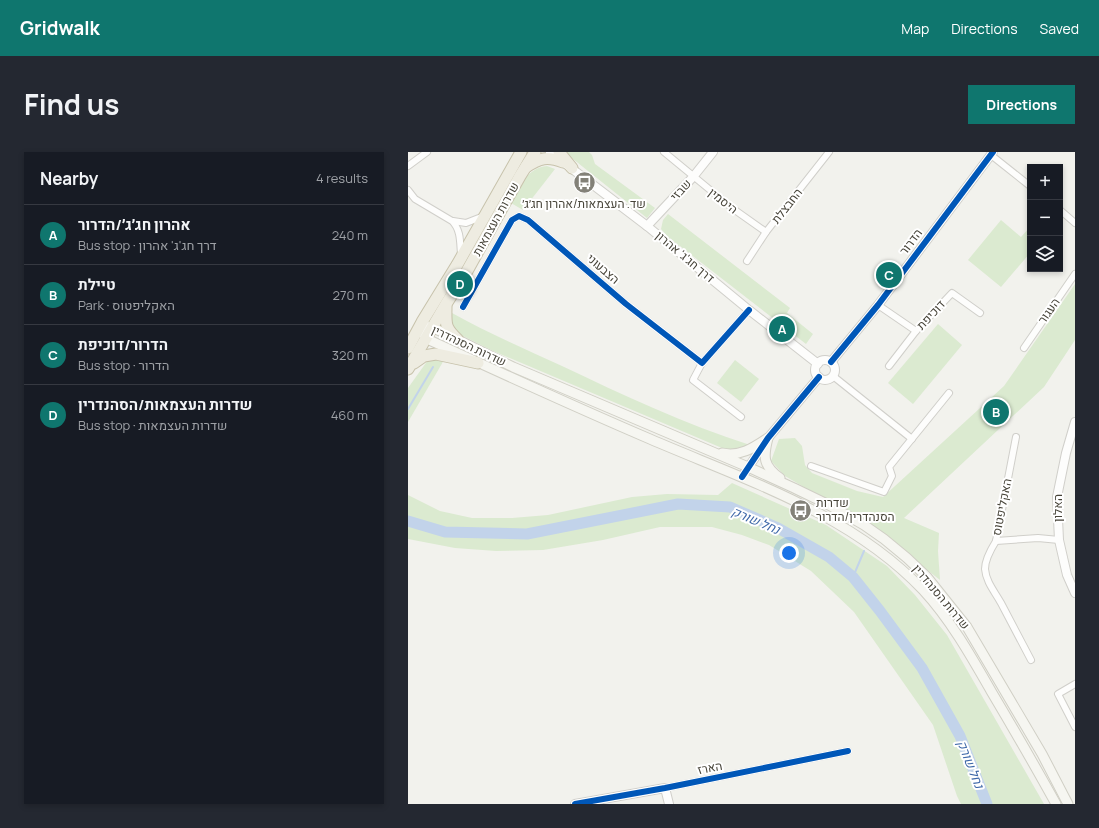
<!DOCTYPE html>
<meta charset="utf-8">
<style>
body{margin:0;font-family:Manrope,Heebo,sans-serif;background:#242831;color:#f1f3f6}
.controls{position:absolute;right:12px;top:12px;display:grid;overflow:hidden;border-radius:0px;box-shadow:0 2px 6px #0003}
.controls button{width:36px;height:36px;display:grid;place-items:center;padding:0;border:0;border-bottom:1px solid #363941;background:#171b24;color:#f1f3f6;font:20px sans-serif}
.you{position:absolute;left:381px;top:401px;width:14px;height:14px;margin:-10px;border:3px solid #fff;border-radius:50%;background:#1a73e8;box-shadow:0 0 0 6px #1a73e833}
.badge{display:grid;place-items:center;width:26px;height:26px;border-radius:50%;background:#0f766e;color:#fff;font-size:13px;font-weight:700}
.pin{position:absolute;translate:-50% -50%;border:2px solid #fff;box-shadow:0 1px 4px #0006}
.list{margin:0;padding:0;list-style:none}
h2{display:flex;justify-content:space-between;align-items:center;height:52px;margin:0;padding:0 16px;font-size:17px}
h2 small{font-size:13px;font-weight:400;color:#9ea1a6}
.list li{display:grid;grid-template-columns:26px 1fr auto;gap:12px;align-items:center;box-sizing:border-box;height:60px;padding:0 16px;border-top:1px solid #363941}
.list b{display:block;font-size:15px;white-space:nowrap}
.list p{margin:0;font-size:13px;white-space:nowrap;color:#9ea1a6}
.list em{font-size:13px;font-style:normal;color:#9ea1a6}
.icon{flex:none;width:22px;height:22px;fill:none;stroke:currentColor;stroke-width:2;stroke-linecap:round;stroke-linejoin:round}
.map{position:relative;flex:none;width:667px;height:652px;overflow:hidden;border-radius:0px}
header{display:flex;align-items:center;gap:24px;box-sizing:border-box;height:56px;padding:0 20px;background:#0f766e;color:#fff}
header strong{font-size:19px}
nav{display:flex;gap:22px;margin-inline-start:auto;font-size:14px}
.intro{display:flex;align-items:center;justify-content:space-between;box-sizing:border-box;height:96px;padding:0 24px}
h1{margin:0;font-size:28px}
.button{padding:10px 18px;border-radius:0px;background:#0f766e;color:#fff;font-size:14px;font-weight:700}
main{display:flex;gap:24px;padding:0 24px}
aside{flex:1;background:#171b24;border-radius:0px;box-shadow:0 2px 6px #0003}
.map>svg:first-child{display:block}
.green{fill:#dbead0}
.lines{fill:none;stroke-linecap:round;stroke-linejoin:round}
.stream{stroke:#c2d3ea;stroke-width:2}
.river{stroke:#c2d3ea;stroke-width:11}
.minor-casing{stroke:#d0cfca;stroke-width:8}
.tertiary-casing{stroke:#d0cfca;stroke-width:10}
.secondary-casing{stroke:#d0cfc5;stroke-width:11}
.trunk-casing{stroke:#c7c2ab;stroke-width:13}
.minor{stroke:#fdfdfc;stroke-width:6}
.tertiary{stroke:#fdfdfc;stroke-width:8}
.secondary{stroke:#f6f6f1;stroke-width:9}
.trunk{stroke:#eeece1;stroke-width:11}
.cycleway-casing{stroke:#fff;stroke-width:8}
.cycleway{stroke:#0057b8;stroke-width:6}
.labels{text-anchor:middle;stroke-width:4;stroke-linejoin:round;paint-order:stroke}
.street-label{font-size:12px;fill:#474439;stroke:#fff}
.poi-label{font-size:12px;fill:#474439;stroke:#fff}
.water-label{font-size:13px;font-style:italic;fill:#3d67a8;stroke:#fff}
</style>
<header>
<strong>Gridwalk</strong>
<nav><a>Map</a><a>Directions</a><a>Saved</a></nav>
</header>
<div class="intro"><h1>Find us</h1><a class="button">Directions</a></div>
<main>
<aside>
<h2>Nearby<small>4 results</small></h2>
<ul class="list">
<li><span class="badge">A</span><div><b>אהרון חג׳ג׳/הדרור</b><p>Bus stop · דרך חג'ג' אהרון</p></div><em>240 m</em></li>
<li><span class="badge">B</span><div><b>טיילת</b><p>Park · האקליפטוס</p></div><em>270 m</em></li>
<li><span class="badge">C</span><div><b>הדרור/דוכיפת</b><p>Bus stop · הדרור</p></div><em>320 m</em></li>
<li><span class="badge">D</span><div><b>שדרות העצמאות/הסהנדרין</b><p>Bus stop · שדרות העצמאות</p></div><em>460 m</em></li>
</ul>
</aside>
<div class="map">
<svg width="667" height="652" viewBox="0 0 667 652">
<rect width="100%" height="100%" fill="#f2f2ed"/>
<!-- green -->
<g class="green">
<path d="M158,0H181L184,3L187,12L247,56L239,66L160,3Z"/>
<path d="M139,14L147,17L115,58L103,51C113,35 118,16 139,14Z"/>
<path d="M260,62L382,156L379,161L405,182L398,192L259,84L253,77L255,68Z"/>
<path d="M593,68L613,85L622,75V101L593,135L560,108Z"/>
<path d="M667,132V188L636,235L496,366L531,381L530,399L532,428L486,392L432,356L377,324L363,309L371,287L387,286L394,294L397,313L404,321L449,339L475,345L596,234Z"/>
<path d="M44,161C80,181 117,197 154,214C215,243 277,272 342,293L339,297L321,299L85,199L51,182L42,171Z"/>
<path d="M530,172L554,193L505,252L480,231Z"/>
<path d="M20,208H36L0,270V236Z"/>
<path d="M327,208L351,227L333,250L309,231Z"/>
<path d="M324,331L418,373L479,414L507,443L539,483L636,652H553L549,644L525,573L446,460L403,419L361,393L334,383L304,375H252L195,388L135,398L88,399L47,396L0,387V343L32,359L64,366H104L140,363L224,345L259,342L310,343Z"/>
</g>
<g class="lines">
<!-- stream -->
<g class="stream">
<path d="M0,257L25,215"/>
<path d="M445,425L456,399"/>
</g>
<!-- river -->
<path class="river" d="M0,369L37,380L119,382L270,352L322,355L370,376L421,405L445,425L472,459L514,516L552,584L579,652"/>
<defs>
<g id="minor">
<path d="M256,0L324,56L358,80"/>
<path d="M583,3L622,34"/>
<path d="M0,14L19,0"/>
<path d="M0,38L7,47L44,69C53,78 52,90 53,103"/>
<path d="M652,58L667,71"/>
<path d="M45,69L58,71L76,64"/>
<path d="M339,109L358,80L421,0"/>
<path d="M470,153L508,179"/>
<path d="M55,155L104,68L111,64L120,68L218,152L294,211L341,158"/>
<path d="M616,196L667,122"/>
<path d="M294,211L285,228L333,265"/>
<path d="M481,214L508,179L544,141L572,161"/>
<path d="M425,224L504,287"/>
<path d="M608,285L588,389C583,397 577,407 577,417C578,430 587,440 593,451C603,470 613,489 623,508"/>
<path d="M403,314L476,340L484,324L481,315L541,241"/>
<path d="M588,389L630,386L651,388"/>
<path d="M667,532L650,542L667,575"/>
<path d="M257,636L440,599"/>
</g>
<g id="tertiary">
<path d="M142,0L239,74L341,158L410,212"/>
<path d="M239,74L285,25L305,0"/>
<circle cx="417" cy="218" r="10"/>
<path d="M423,210L470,153L585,0"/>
<path d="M667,270L658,301L649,345L651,388L659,423L667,441"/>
<path d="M334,325L360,286L411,225"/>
<path d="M167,652L257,636L261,652"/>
</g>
<g id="secondary">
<path d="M12,174L24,175L105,215L340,315L386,336L421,353L456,373L476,387L499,406L519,425L559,475L634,602L660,652"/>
<path d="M15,181L19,187C93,221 167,255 242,287C337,328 442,361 515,438C542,467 563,504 583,539C605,576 627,614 648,652"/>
<path d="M360,286C355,305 355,314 372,326"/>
<path d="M314,301C332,305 345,296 360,286"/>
</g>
<g id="trunk">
<path d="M151,0L164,16"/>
<path d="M118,15C132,6 139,4 155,10"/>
<path d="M38,154C38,172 36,175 50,188"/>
<path d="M0,196L14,170L49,113L113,0"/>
<path d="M6,211L16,204L28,202L70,211"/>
<path d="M0,217L38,152L59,119L112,24L127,0"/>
</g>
</defs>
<!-- minor casing -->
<use href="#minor" class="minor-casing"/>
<!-- tertiary casing -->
<use href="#tertiary" class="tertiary-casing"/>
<!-- secondary casing -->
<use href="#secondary" class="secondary-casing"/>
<!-- trunk casing -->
<use href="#trunk" class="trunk-casing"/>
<!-- minor -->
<use href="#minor" class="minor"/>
<!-- tertiary -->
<use href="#tertiary" class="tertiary"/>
<!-- secondary -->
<use href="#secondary" class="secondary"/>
<!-- trunk -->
<use href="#trunk" class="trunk"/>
<defs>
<g id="cycleway">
<path d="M55,155L104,68L111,64L120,68L218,152L294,211L341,158"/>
<path d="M423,210L470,153L585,0"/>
<path d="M334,325L360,286L411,225"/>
<path d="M167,652L257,636L440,599"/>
</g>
</defs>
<!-- cycleway casing -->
<use href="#cycleway" class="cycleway-casing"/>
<!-- cycleway -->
<use href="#cycleway" class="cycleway"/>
</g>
<!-- icons -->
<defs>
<symbol id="bus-disc" viewBox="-11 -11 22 22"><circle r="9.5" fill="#838178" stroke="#fff"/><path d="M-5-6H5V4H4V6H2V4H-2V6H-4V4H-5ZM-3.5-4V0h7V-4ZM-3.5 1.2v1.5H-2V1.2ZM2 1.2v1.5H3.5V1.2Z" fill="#fff"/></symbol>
</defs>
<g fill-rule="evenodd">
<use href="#bus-disc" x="164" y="18" width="25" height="25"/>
<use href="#bus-disc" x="380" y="346" width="25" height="25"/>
</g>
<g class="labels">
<!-- street labels -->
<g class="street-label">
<text transform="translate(273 38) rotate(-47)" y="4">שבזי</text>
<text transform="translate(315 49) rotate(38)" y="4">היסמין</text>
<text transform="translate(379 54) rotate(-52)" y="4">החבצלת</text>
<text transform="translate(88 67) rotate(-61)" y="4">שדרות העצמאות</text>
<text transform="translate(503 90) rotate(-53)" y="4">הדרור</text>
<text transform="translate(277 105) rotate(40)" y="4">דרך חג'ג' אהרון</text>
<text transform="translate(195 117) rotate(41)" y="4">הצבעוני</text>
<text transform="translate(641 159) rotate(-55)" y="4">העגור</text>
<text transform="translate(523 163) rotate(-47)" y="4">דוכיפת</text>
<text transform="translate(61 194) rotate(25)" y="4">שדרות הסנהדרין</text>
<text transform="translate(594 355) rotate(-79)" y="4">האקליפטוס</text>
<text transform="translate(650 356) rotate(-90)" y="4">האלון</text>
<text transform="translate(533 445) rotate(50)" y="4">שדרות הסנהדרין</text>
<text transform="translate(302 616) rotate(-11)" y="4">הארז</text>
</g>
<!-- poi labels -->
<g class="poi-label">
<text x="176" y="56">שד. העצמאות/אהרון חג׳ג׳</text>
<text x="408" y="355" text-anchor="start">שדרות<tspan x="408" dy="14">הסנהדרין/הדרור</tspan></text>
</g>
<!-- water labels -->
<g class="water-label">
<text transform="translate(348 368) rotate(23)" y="5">נחל שורק</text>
<text transform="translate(563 612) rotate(68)" y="5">נחל שורק</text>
</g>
</g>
</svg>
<div class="controls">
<button>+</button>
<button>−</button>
<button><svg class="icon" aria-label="layers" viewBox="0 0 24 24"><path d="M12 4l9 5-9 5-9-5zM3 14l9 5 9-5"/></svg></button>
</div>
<div class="you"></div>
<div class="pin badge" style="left:374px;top:177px">A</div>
<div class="pin badge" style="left:588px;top:260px">B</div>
<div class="pin badge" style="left:481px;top:123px">C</div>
<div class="pin badge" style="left:52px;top:132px">D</div>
</div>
</main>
